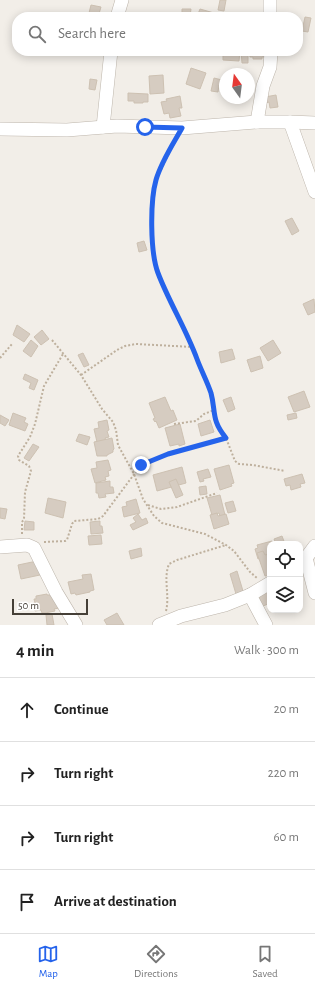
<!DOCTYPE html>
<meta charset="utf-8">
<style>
body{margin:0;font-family:"Alegreya Sans",sans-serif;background:#f2f2f2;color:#222}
.controls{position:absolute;right:12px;bottom:12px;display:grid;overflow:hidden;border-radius:8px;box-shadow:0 2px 10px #0003}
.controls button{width:36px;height:36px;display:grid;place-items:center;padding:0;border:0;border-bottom:1px solid #e0e0e0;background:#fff;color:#222;font:20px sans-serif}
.compass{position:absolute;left:219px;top:68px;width:36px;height:36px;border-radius:50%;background:#fff;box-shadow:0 2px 10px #0003;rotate:346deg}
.scale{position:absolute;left:12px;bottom:10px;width:76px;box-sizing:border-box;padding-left:4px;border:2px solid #453f37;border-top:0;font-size:11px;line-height:14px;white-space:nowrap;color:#453f37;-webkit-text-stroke:3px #fff;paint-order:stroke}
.stop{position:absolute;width:12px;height:12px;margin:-9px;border:3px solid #2563eb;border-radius:50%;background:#fff}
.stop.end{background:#2563eb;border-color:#fff;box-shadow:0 1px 4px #0008}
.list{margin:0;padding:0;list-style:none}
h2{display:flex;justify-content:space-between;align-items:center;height:52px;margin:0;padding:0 16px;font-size:17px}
h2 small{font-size:13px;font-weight:400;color:#767676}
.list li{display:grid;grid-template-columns:26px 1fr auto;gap:12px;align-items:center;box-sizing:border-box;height:64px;padding:0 16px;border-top:1px solid #e0e0e0}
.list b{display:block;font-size:15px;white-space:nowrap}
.list em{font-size:13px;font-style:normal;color:#767676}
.icon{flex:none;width:22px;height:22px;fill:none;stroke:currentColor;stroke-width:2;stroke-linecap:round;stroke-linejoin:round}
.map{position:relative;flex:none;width:315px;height:625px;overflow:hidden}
.search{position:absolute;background:#fff;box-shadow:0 2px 10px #0003;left:12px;right:12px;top:12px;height:44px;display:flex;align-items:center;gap:10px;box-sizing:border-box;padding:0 14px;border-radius:16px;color:#767676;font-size:15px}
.sheet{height:308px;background:#fff}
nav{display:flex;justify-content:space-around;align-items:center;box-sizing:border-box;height:56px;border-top:1px solid #e0e0e0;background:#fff;font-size:11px;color:#767676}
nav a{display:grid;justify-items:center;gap:2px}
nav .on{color:#2563eb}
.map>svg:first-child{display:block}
.building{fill:#d6ccc1;stroke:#cdc1b2}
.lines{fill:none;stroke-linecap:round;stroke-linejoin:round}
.minor-casing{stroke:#bdb5ab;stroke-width:14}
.path{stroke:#beb09d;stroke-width:2;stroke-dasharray:2 2;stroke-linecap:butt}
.minor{stroke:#fff;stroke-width:13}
.route{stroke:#2563eb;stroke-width:5}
</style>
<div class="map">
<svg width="315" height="625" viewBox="0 0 315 625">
<rect width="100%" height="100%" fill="#f2eee8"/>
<!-- building -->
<g class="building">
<path d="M220,0H226L224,11L218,10Z"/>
<path d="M91,5L101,7L98,17H88Z"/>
<path d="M182,9H191L190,16L182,15Z"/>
<path d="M200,9L214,13L212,17H193L194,13L198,14Z"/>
<path d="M305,17L311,18L308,32L302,31Z"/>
<path d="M223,51H240L239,61L223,60Z"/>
<path d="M241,51H248V63H242Z"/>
<path d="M249,51H266V57H262V59H253V57H250Z"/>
<path d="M191,68L206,73L200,89L186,84Z"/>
<path d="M163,75L164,93L150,94L149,76Z"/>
<path d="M214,78L222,80V85H219L218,92L211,91Z"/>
<path d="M90,79L97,80L95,90L89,89Z"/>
<path d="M128,93L148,94V102H143V103H134V101H128Z"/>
<path d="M276,95L278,107L270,108L269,102L266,103L265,97Z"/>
<path d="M180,96L182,108H179L181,116L170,118L169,113L164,114L161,102L167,101L166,99Z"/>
<path d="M292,218L299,231L292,235L285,221Z"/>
<path d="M144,241L147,250L139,252L137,243Z"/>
<path d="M314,299L315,312L308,315L303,304Z"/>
<path d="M17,325L30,334L24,342L13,335Z"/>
<path d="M42,330L49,339L41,345L34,337Z"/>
<path d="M31,340L38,346L31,357L23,351Z"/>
<path d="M273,340L281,353L268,361L260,348Z"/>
<path d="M232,349L235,359L221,363L219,352Z"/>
<path d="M83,353L89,365L84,367L78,355Z"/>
<path d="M260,356L263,368L251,372L247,360Z"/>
<path d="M25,374L38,380L34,390L29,388L31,383L23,379Z"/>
<path d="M304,391L310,407L294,412L288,397Z"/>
<path d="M165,397L171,411L173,410L177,420L159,428L156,421L155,422L153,419L155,418L149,403Z"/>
<path d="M231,397L235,409L228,412L223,400Z"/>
<path d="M13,413L26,418L24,422L28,424L25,431L9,425Z"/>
<path d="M296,413L297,418L288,420L287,415Z"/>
<path d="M0,415L9,420L5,426L0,423Z"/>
<path d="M107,420L109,430L107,431L109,437L105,438L106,440L97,442L94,429L99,428L98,422Z"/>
<path d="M210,420L214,432L201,436L198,424Z"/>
<path d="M180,424L185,444L179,446V444L170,446L165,428Z"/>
<path d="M79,434L90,437L87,445L76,441Z"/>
<path d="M112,438L114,449L113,450V452L107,455V456H97L94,442Z"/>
<path d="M33,444L39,447L29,461L24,458Z"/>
<path d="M108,460L111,470L108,471L109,476L105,477L106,480L95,483L91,469L97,468L96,462Z"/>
<path d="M229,465L234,483L231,484L232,486L220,490L214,469Z"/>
<path d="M182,467L186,483L157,491L153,475Z"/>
<path d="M208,469L211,477L203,479L204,481L200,482L197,472Z"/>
<path d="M302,474L305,483L300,484L301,487L291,490L290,485L286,486L284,479Z"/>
<path d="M176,479L183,495L176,498L169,482Z"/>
<path d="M110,481V487H113L114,493L105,494L106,497L99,498L98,493H96V483Z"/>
<path d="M206,486L207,494L200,495L199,487Z"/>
<path d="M220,495L225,515L220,516L219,513L212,515L207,498Z"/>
<path d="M48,498L66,502L63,518L45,513Z"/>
<path d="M136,499L140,513L124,517L122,507L127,506L126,502Z"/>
<path d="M233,501L236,511L228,513L225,503Z"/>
<path d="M0,508L7,509L5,519L0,518Z"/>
<path d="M217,513L218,516L226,514L229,524L214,529L210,515Z"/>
<path d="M138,514L142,520L146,518L148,523L133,530L130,525L136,522L133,518Z"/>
<path d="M25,521L34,522V530H24Z"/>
<path d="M100,521V526H102L103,533L91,534L90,522Z"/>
<path d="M101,535L102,544L89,545L88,536Z"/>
<path d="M282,536L285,544H276L274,539Z"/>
<path d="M272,541L273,544H270V558L267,559L266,556L258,559L255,549L258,548L257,545Z"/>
<path d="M141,548L142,556L131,559L129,551Z"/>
<path d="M263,551L265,555L269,554L270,559V570H269L270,575L265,576L257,553Z"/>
<path d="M37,561L40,575L21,579L18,565Z"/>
<path d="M237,571L243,591L236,594L230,574Z"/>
<path d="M91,574L94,590L90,591V592L76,595L75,593L71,594L68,582L83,579L82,575Z"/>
<path d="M270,587V603L261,607L254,595Z"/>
<path d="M47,594V595H51L52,598H55L59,608L54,609L55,611L45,613H42L41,610L35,611L33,603H35L34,599H36V596Z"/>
<path d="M117,613L124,625H107L104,620Z"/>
<path d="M52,614L54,625H47L46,615Z"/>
</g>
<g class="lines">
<defs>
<g id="minor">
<path d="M270,0V17"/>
<path d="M117,17L122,0"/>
<path d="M257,122L263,86L270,67L271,51"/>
<path d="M290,122L315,192"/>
<path d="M103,127L111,51"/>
<path d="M0,129L67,130L117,126L182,128L257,122H290L315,123"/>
<path d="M0,547L27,545L34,548L56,592L76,625"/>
<path d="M306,558L315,593"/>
<path d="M300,562L306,558L315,546"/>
<path d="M250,595L266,625"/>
<path d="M159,625L181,616L225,605L250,595L270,583"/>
</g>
</defs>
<!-- minor casing -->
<use href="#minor" class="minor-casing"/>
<!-- path -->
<g class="path">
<path d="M176,139L156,180L153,204L152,245L157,272L193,347L210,392L215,421L220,430L226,438L235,461L239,464L253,465L285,471"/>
<path d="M52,340L81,375L102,409L113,422L116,430L118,445L134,474L143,499L154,516L162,523L205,534L226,545L234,551L250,572L257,578"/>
<path d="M0,358L12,344"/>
<path d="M81,375L117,350L125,346L136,344L193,347"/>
<path d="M174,424L196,421L204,414L214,410"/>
<path d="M148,505L161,509L177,507L217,493"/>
<path d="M22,534V522L24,519L25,492L31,471L29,466L19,460L18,456L30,437L35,424L44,386L63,354"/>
<path d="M44,542L65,541L67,540L72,524L74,521L98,519L103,516L141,465L168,454L226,438"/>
<path d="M166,611C170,595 163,579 169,564L177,560L226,545"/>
</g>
<!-- minor -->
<use href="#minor" class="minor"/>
</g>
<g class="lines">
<!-- route -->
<path class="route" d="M141,465L168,454L226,438C211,420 216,412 211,393C207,381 201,370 197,359C186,329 169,302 158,273C150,252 150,201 156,180C161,162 173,144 182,128L145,127"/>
</g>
</svg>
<div class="controls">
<button><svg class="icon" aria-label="locate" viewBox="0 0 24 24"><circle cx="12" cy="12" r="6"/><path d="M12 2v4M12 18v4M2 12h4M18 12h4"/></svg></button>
<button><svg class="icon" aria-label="layers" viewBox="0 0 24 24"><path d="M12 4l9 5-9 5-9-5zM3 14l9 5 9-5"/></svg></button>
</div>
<svg class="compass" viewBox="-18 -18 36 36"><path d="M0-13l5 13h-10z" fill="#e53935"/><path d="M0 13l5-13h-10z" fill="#767676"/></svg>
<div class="scale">50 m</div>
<div class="stop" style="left:145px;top:127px"></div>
<div class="stop end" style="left:141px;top:465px"></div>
<div class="search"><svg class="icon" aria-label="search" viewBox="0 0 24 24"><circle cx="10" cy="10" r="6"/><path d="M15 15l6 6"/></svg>Search here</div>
</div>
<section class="sheet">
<h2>4 min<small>Walk · 300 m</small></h2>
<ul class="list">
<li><svg class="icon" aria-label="ahead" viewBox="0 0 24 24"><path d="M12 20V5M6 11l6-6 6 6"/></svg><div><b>Continue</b></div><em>20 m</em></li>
<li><svg class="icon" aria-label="right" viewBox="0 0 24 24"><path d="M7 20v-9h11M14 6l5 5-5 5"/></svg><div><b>Turn right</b></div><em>220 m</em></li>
<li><svg class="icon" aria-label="right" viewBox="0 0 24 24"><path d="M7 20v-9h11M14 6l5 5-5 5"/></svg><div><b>Turn right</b></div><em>60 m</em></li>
<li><svg class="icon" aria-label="arrive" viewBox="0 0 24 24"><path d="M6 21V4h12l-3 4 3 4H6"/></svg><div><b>Arrive at destination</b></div></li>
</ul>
</section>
<nav>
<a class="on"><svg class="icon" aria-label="map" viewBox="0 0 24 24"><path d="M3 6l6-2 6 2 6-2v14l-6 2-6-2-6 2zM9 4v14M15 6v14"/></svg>Map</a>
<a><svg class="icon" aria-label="directions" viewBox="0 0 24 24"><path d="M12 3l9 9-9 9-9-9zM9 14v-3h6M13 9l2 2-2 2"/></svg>Directions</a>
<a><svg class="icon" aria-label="saved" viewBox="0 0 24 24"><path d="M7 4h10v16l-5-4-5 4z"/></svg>Saved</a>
</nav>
